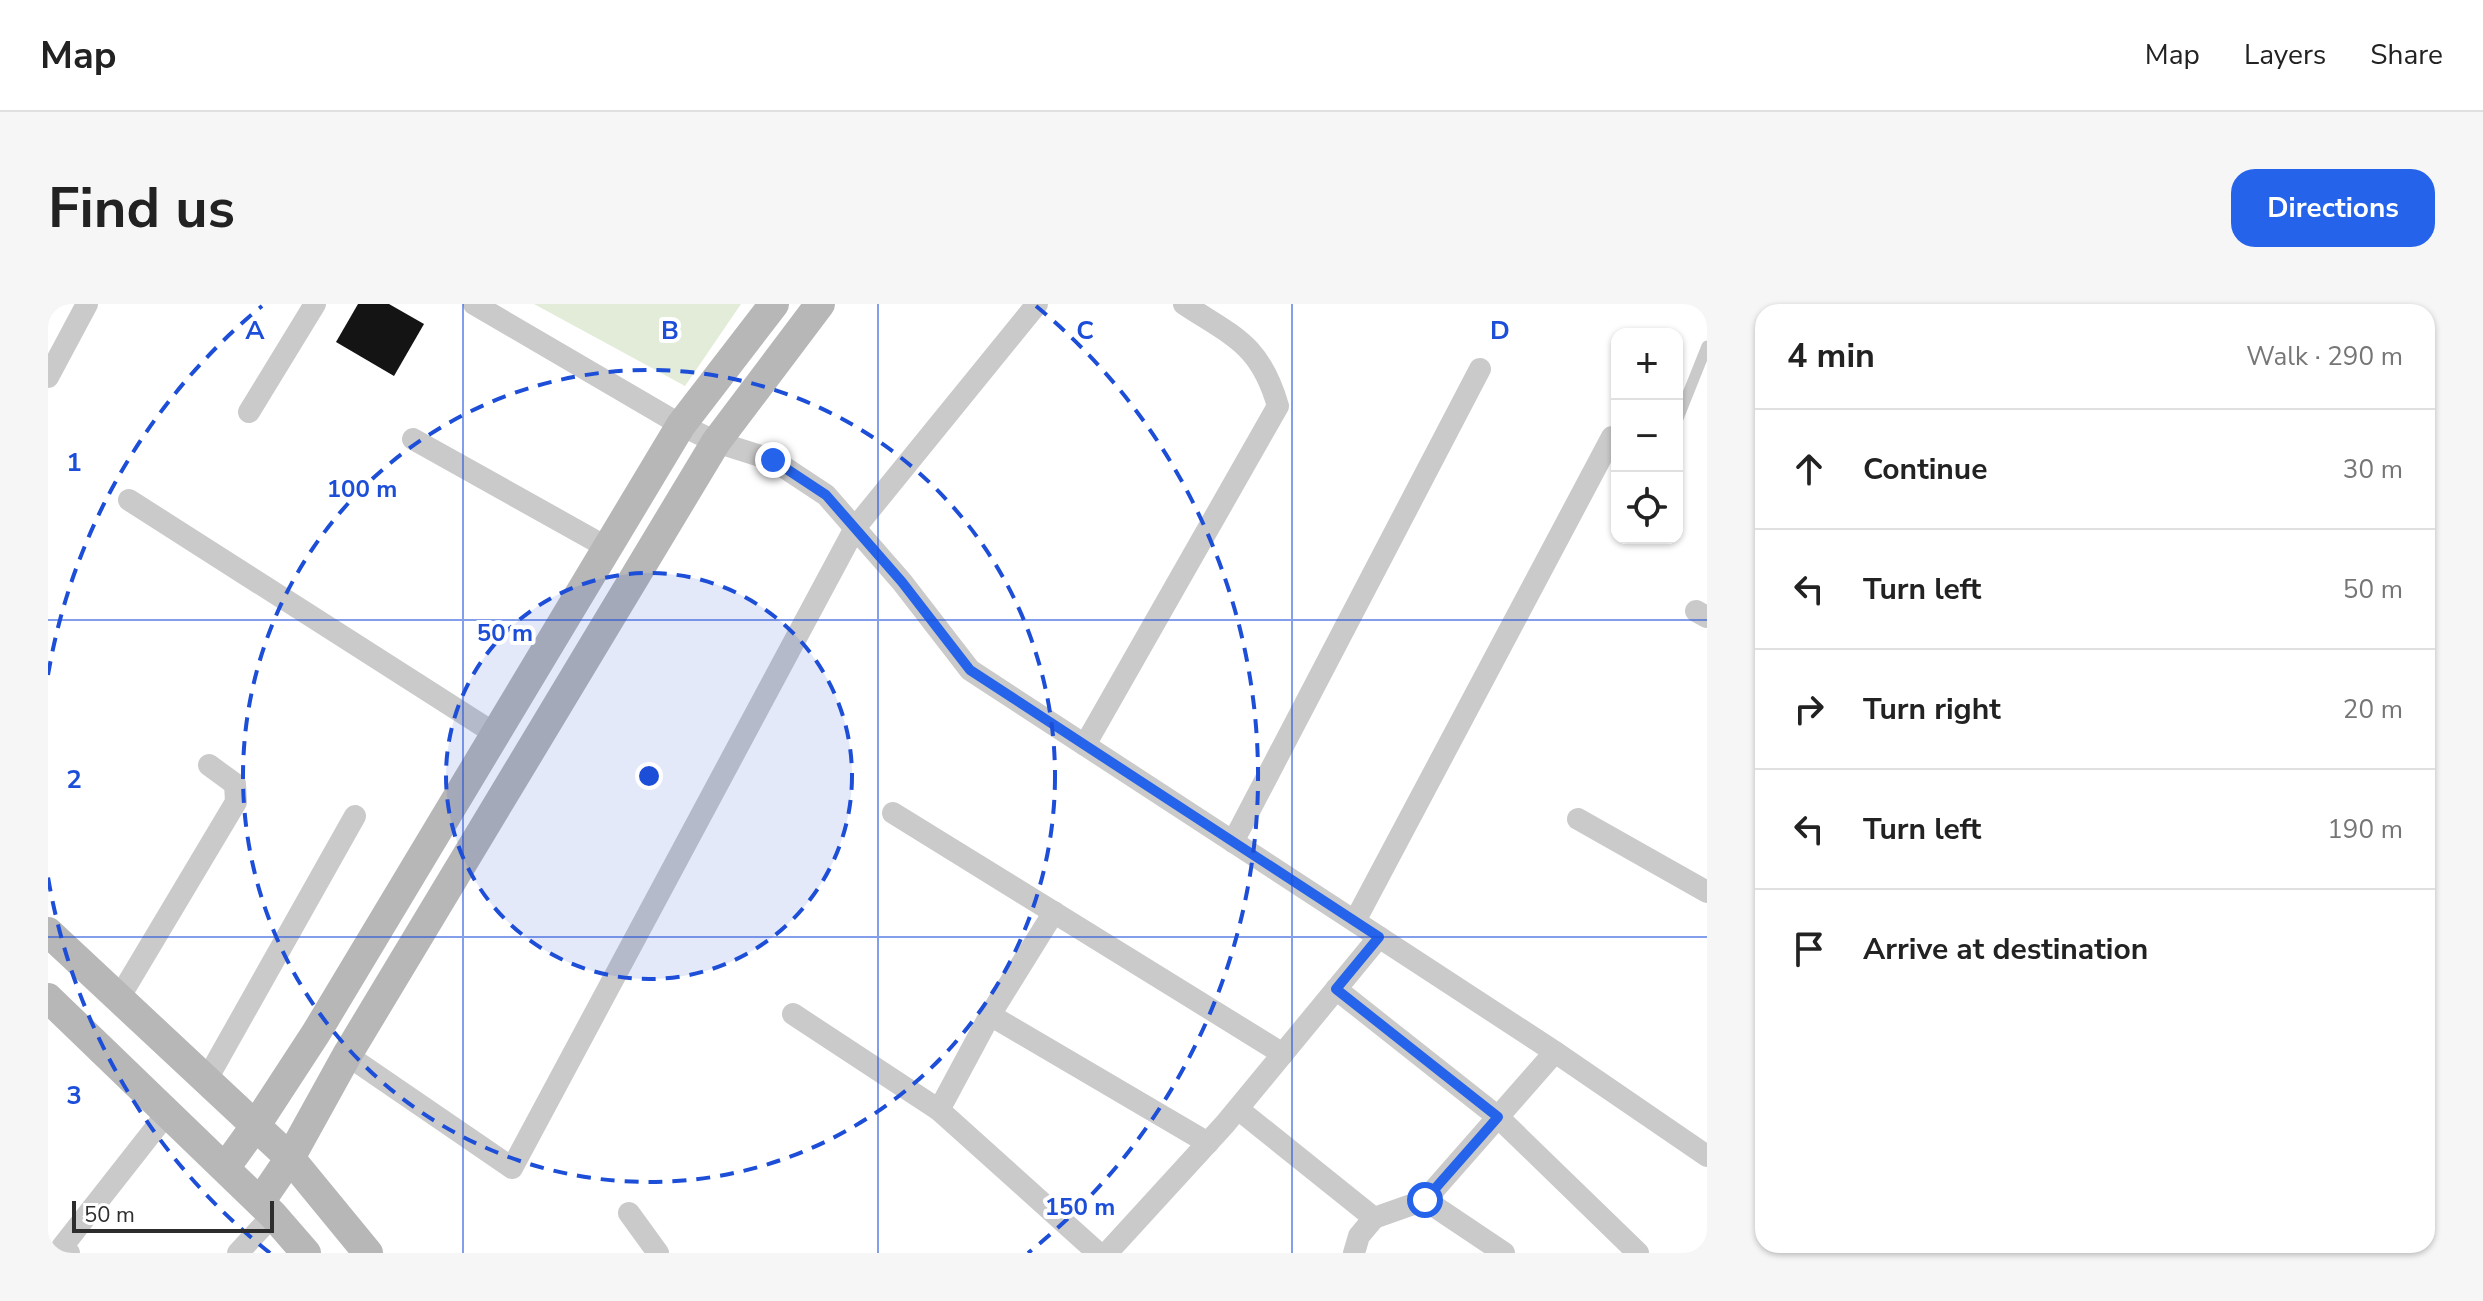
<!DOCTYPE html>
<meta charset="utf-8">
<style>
body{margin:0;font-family:"Nunito Sans",sans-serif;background:#f6f6f6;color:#222}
.controls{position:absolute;right:24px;top:24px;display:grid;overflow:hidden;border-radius:16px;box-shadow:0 2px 6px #0004}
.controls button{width:72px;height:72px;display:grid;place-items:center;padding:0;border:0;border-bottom:2px solid #e0e0e0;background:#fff;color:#222;font:40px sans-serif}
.scale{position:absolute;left:24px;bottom:20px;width:202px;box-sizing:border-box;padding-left:8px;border:4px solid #2d2d2d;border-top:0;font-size:22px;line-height:28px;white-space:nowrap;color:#2d2d2d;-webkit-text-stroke:6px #fff;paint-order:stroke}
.stop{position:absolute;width:24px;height:24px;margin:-18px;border:6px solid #2563eb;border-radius:50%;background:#fff}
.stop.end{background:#2563eb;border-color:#fff;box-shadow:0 2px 8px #0008}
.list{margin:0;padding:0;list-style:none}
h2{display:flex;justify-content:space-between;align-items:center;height:104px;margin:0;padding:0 32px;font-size:34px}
h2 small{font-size:26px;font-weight:400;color:#767676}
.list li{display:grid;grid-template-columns:52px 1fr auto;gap:24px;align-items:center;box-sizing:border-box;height:120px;padding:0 32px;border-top:2px solid #e0e0e0}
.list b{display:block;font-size:30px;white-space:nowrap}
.list em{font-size:26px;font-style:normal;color:#767676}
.icon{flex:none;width:44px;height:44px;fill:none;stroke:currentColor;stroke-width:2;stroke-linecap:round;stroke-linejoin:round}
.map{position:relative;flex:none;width:1659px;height:949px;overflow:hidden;border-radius:24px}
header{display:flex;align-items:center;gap:48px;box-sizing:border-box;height:112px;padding:0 40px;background:#fff;border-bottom:2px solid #e0e0e0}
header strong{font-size:38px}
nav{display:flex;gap:44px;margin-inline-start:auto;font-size:28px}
.intro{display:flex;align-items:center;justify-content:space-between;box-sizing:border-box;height:192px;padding:0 48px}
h1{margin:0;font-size:56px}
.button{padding:20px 36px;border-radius:24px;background:#2563eb;color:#fff;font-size:28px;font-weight:700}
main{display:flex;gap:48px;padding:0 48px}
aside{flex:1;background:#fff;border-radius:24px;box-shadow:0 2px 6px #0004}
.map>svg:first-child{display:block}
.green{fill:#e2ecd9}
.building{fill:#141414}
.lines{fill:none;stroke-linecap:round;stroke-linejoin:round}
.lane{stroke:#cacaca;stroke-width:11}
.street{stroke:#cacaca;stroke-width:22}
.secondary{stroke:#b7b7b7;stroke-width:30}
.route{stroke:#2563eb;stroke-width:10}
.grid{fill:none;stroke:#1d4ed8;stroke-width:2;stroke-opacity:0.55}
.ring{fill:none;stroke:#1d4ed8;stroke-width:4;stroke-dasharray:14 10}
.grid-label{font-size:26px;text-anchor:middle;font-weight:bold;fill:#1d4ed8;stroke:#fff;stroke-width:8;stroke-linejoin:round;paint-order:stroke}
.centre{fill:#1d4ed8;stroke:#fff;stroke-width:4}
.ring-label{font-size:24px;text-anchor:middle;font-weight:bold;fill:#1d4ed8;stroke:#fff;stroke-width:8;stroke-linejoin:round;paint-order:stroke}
</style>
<header>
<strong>Map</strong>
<nav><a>Map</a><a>Layers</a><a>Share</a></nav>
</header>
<div class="intro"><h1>Find us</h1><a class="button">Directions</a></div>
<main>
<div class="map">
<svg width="1659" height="949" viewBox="0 0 1659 949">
<rect width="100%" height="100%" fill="#fff"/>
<!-- green -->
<path class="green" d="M486,0H693L637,82Z"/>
<!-- building -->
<path class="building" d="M310,0H341L376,20L346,72L288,38Z"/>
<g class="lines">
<!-- lane -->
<path class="lane" d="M1629,117L1659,42"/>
<!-- street -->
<g class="street">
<path d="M426,0L633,121L668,138L725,156L778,191L854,278L922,366L1507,748L1659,852"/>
<path d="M0,73L39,0"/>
<path d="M201,108L267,0"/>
<path d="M365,135L560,244"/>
<path d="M81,196L449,431"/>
<path d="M1648,307L1659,313"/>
<path d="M1037,441L1230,102C1212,40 1186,33 1136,0"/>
<path d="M845,509L1235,750"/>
<path d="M1530,515L1659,588"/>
<path d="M1185,538L1432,65"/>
<path d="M1307,617L1564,133"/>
<path d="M1288,685L1450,813L1590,949"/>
<path d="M71,694L188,498L187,480L161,461"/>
<path d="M745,710L891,806L1050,949"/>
<path d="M942,711L1006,608"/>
<path d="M299,751L464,864L807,224L989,0"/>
<path d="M159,775L307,512"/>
<path d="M1190,805L1326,914L1377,896L1456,949"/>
<path d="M891,806L942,711L1160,839"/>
<path d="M1377,896L1507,748"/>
<path d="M581,909L610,949"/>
<path d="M21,949L14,943L120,808"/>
<path d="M190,949L225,911"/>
<path d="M1059,949L1177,820L1331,633"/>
<path d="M1306,949L1311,932L1326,914"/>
</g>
<!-- secondary -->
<g class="secondary">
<path d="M0,628L242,854L320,949"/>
<path d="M0,694L225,911L258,949"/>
<path d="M177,864L208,821L268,729L633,121L726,0"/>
<path d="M212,898L242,854L299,751L668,138L772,0"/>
</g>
</g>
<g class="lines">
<!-- route -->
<path class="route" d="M725,156L778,191L854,278L922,366L1331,633L1288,685L1450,813L1377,896"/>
</g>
<!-- grid -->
<path class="grid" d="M415,0V949M830,0V949M1244,0V949M0,316H1659M0,633H1659"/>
<!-- distance rings -->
<circle cx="601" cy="472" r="203" fill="#1d4ed8" fill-opacity=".12"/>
<g class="ring">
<circle cx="601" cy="472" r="203"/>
<circle cx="601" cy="472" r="406"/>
<path d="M222 949A609 609 0 0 1 0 573M0 371A609 609 0 0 1 214 2M988 2A609 609 0 0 1 980 949"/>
</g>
<g class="grid-label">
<text x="207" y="35">A</text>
<text x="622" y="35">B</text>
<text x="1037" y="35">C</text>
<text x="1452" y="35">D</text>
<text x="26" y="167">1</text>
<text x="26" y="484">2</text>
<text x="26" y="800">3</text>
</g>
<circle cx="601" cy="472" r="12" class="centre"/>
<g class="ring-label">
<text x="314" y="193">100 m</text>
<text x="457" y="337">50 m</text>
<text x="1032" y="911">150 m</text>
</g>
</svg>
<div class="controls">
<button>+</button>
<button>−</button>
<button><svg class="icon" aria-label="locate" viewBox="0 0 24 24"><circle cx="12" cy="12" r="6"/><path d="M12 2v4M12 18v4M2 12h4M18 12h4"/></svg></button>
</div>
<div class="scale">50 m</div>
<div class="stop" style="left:1377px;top:896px"></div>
<div class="stop end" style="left:725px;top:156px"></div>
</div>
<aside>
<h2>4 min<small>Walk · 290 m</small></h2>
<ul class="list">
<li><svg class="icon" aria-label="ahead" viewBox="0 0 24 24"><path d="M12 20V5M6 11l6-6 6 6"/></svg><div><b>Continue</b></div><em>30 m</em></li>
<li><svg class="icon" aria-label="left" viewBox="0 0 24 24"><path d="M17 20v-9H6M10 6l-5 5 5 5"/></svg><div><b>Turn left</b></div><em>50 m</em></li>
<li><svg class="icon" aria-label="right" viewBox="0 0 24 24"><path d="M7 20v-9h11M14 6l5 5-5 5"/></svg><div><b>Turn right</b></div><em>20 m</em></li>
<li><svg class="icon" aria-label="left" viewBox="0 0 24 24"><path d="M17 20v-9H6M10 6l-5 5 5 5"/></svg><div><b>Turn left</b></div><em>190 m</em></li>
<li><svg class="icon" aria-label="arrive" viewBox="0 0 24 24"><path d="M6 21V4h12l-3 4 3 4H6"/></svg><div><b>Arrive at destination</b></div></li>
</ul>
</aside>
</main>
